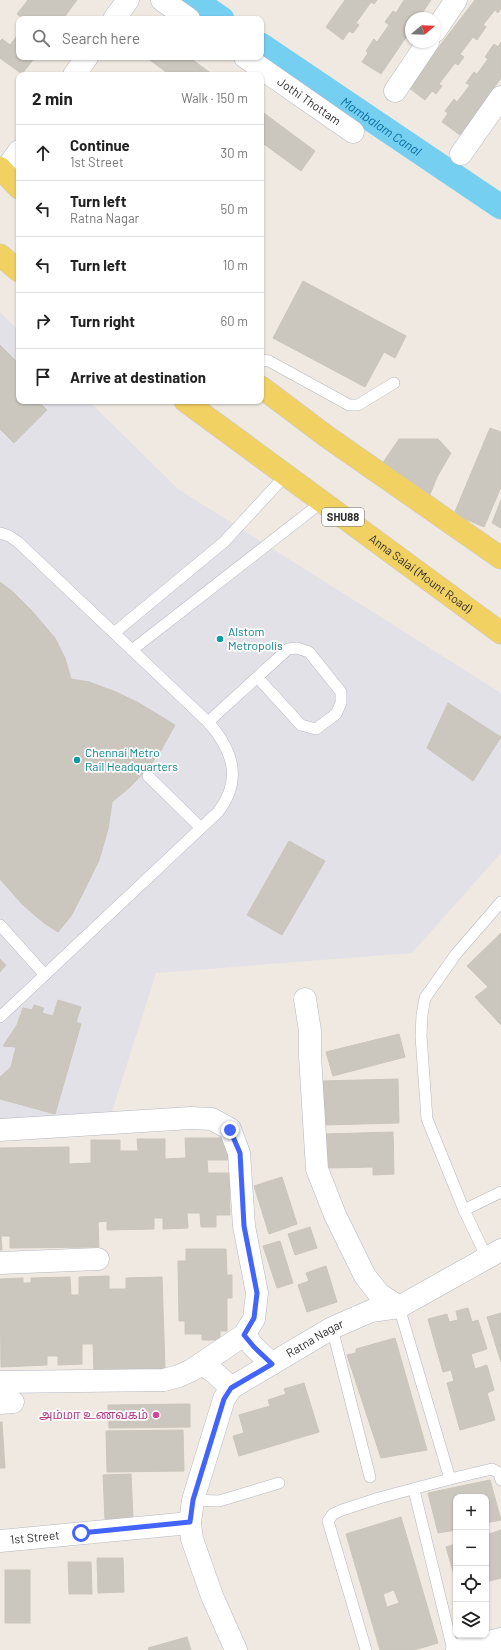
<!DOCTYPE html>
<meta charset="utf-8">
<style>
body{margin:0;font-family:Barlow,"Noto Sans Tamil",sans-serif;background:#f2f2f2;color:#222}
.controls{position:absolute;right:12px;bottom:12px;display:grid;overflow:hidden;border-radius:8px;box-shadow:0 1px 3px #0004}
.controls button{width:36px;height:36px;display:grid;place-items:center;padding:0;border:0;border-bottom:1px solid #e0e0e0;background:#fff;color:#222;font:20px sans-serif}
.compass{position:absolute;left:405px;top:12px;width:36px;height:36px;border-radius:50%;background:#fff;box-shadow:0 1px 3px #0004;rotate:71deg}
.stop{position:absolute;width:12px;height:12px;margin:-9px;border:3px solid #4264fb;border-radius:50%;background:#fff}
.stop.end{background:#4264fb;border-color:#fff;box-shadow:0 1px 4px #0008}
.list{margin:0;padding:0;list-style:none}
h2{display:flex;justify-content:space-between;align-items:center;height:52px;margin:0;padding:0 16px;font-size:17px}
h2 small{font-size:13px;font-weight:400;color:#767676}
.list li{display:grid;grid-template-columns:26px 1fr auto;gap:12px;align-items:center;box-sizing:border-box;height:56px;padding:0 16px;border-top:1px solid #e0e0e0}
.list b{display:block;font-size:15px;white-space:nowrap}
.list p{margin:0;font-size:13px;white-space:nowrap;color:#767676}
.list em{font-size:13px;font-style:normal;color:#767676}
.icon{flex:none;width:22px;height:22px;fill:none;stroke:currentColor;stroke-width:2;stroke-linecap:round;stroke-linejoin:round}
.map{position:relative;flex:none;width:501px;height:1650px;overflow:hidden}
.search{position:absolute;background:#fff;box-shadow:0 1px 3px #0004;left:16px;top:16px;width:248px;height:44px;display:flex;align-items:center;gap:10px;box-sizing:border-box;padding:0 14px;border-radius:8px;color:#767676;font-size:15px}
.panel{position:absolute;background:#fff;box-shadow:0 1px 3px #0004;left:16px;top:72px;width:248px;height:332px;border-radius:8px}
.map>svg:first-child{display:block}
.industrial{fill:#e3e1e8}
.lines{fill:none;stroke-linecap:round;stroke-linejoin:round}
.canal{stroke:#75cff0;stroke-width:25}
.building{fill:#cbc7bf;stroke:#cbc5ba;fill-rule:evenodd}
.lane-casing{stroke:#b4b7c1;stroke-width:12}
.street-casing{stroke:#b4b7c1;stroke-width:23}
.secondary-casing{stroke:#b4b7c1;stroke-width:23}
.primary-casing{stroke:#c9c9c9;stroke-width:23}
.lane{stroke:#fff;stroke-width:11}
.street{stroke:#fff;stroke-width:22}
.secondary{stroke:#fff;stroke-width:22}
.primary{stroke:#f2d163;stroke-width:22}
.route{stroke:#4264fb;stroke-width:5}
.culture-dot{fill:#0f9aa8;stroke:#fff;stroke-width:1.5}
.hotel-dot{fill:#d1479c;stroke:#fff;stroke-width:1.5}
.labels{text-anchor:middle;stroke-width:3.5;stroke-linejoin:round;paint-order:stroke}
.shield{fill:#fff;stroke:#6d6d6d;stroke-width:1}
.shield-label{font-size:11px;font-weight:bold;fill:#2e2e2e}
.street-label{font-size:12px;fill:#2e2e2e;stroke:#fff}
.culture-label{font-size:12px;fill:#0d838f;stroke:#fff;text-anchor:start}
.hotel-label{font-size:12px;fill:#b23c85;stroke:#fff;text-anchor:end}
.water-label{font-size:13px;font-style:italic;fill:#0d6fa3;stroke:#fff}
</style>
<div class="map">
<svg width="501" height="1650" viewBox="0 0 501 1650">
<rect width="100%" height="100%" fill="#efe9e1"/>
<!-- industrial -->
<path class="industrial" d="M0,312L19,331V401H89L178,489L501,693V853L412,953L156,973L108,1124L0,1126Z"/>
<g class="lines">
<!-- canal -->
<g class="canal">
<path d="M194,0L222,19"/>
<path id="s1" d="M261,45L501,207"/>
</g>
</g>
<!-- building -->
<g class="building">
<path d="M28,0H77L63,19H23L17,14Z"/>
<path d="M345,0H377L374,4L371,2L356,23L359,25L353,33L349,31L343,40L326,27Z"/>
<path d="M404,0H431L419,18H411V30L381,74L362,62L368,53L366,51L374,39L377,42L389,25L385,22L393,11L396,13Z"/>
<path d="M475,0H501V8L498,13L495,10L483,25L486,27L477,40L473,37L460,54L464,57L458,65L455,63L439,84L442,86L436,94L432,91L425,100L408,87Z"/>
<path d="M19,33V57H35L22,74L0,58V41L2,39L10,45Z"/>
<path d="M501,42V78L460,135L442,122L448,113L445,111L454,99L457,102L470,85L466,83L474,72L477,74L488,59L485,57L494,44L498,47Z"/>
<path d="M146,57H189L213,75H170Z"/>
<path d="M261,111L315,151L301,171L261,142Z"/>
<path d="M303,281L406,336L395,358L384,352L365,387L273,338Z"/>
<path d="M0,345L19,364V401H38L47,410L14,443L0,429Z"/>
<path d="M490,428L501,432V487L484,527L454,514Z"/>
<path d="M399,439H438L451,453L437,477L427,502L380,467Z"/>
<path d="M501,500V528L492,523Z"/>
<path d="M0,582L13,592L31,610L55,638L65,658L71,679L89,682L116,692L139,703L175,725L160,752L148,768L130,787L112,802L108,829L99,860L83,893L71,916L58,932L44,923L22,904L0,879Z"/>
<path d="M448,703L501,737L473,781L427,748Z"/>
<path d="M289,841L325,861L282,935L247,915Z"/>
<path d="M501,933V1025L475,997L488,987L467,966Z"/>
<path d="M0,959L6,965L0,972Z"/>
<path d="M58,1000L81,1007L76,1022L81,1024L55,1114L0,1099V1077L11,1067L16,1047L3,1046L17,1025L23,1008L32,1010L34,1005L44,1008L42,1013L53,1016Z"/>
<path d="M399,1034L405,1057L333,1076L326,1052Z"/>
<path d="M398,1079L399,1123L323,1125L322,1081Z"/>
<path d="M393,1132L394,1174L373,1175V1167L327,1168L326,1134Z"/>
<path d="M185,1138H228V1160H207L208,1173H229L230,1215H216V1227H201L200,1213H187L188,1228L163,1229V1218H154V1229L107,1230V1221L98,1222L99,1247L10,1248V1236H1L2,1250H0V1148L69,1147V1164L91,1163V1140H120V1151H138L137,1139H165V1159L186,1158Z"/>
<path d="M282,1177L297,1224L269,1234L254,1186Z"/>
<path d="M310,1227L317,1248L295,1255L288,1234Z"/>
<path d="M280,1241L293,1283L277,1288L263,1246Z"/>
<path d="M186,1249H226L227,1275H232V1298H227V1331H220V1340H202V1334H185V1321H179L178,1261H186Z"/>
<path d="M326,1266L337,1302L307,1312L298,1285L309,1281L306,1273Z"/>
<path d="M109,1276V1289H126V1278L162,1277L165,1369L94,1371L93,1344H82V1364L58,1365V1356H47V1365L1,1367L0,1279L23,1278V1283H31V1278L70,1277L71,1295H79V1277Z"/>
<path d="M468,1308L472,1322L478,1320L487,1349L471,1354L475,1369L487,1365L494,1390L487,1393L495,1420L460,1430L447,1383L454,1381L451,1370L443,1372L428,1319L447,1314L449,1322L458,1320L456,1311Z"/>
<path d="M501,1313V1362L487,1317Z"/>
<path d="M395,1338L427,1450L381,1458L347,1355L356,1353V1349Z"/>
<path d="M304,1383L319,1432L239,1456L233,1436L244,1433L239,1415L270,1406L268,1400L286,1394L284,1389Z"/>
<path d="M190,1404V1427L109,1428L108,1405Z"/>
<path d="M0,1422H2L5,1468H0Z"/>
<path d="M183,1430L184,1471L107,1472L106,1431Z"/>
<path d="M131,1474L133,1518L105,1519L103,1475Z"/>
<path d="M490,1480L501,1520L486,1523V1497H456V1530L438,1533L428,1493Z"/>
<path d="M401,1517L438,1643L414,1650H380L346,1534ZM394,1590L399,1603L387,1607L383,1594Z"/>
<path d="M501,1530V1578L486,1582V1535Z"/>
<path d="M456,1544V1582L446,1547Z"/>
<path d="M97,1558H123L124,1592L98,1593Z"/>
<path d="M68,1562H91L92,1594H69Z"/>
<rect x="5" y="1570" width="25" height="53"/>
<path d="M187,1637L191,1650H149L148,1648Z"/>
</g>
<g class="lines">
<defs>
<g id="lane">
<path d="M261,360L269,361L349,405H358L394,383"/>
<path d="M0,533L9,536L18,542L208,722C233,750 243,780 218,812L0,1017"/>
<path d="M114,633L224,542L285,476"/>
<path d="M132,650L322,502"/>
<path d="M208,722L288,649L297,648L309,652L341,692V703L336,714L316,729L301,725L258,678"/>
<path d="M148,776L201,828"/>
<path d="M0,925L45,975"/>
<path d="M464,1210L501,1192"/>
<path d="M487,1258L464,1210L427,1119L421,1036L422,1015L425,998L456,954L501,902"/>
<path d="M399,1307L450,1479L492,1469L499,1473L501,1480"/>
<path d="M332,1328L370,1477"/>
<path d="M414,1490L453,1650"/>
<path d="M193,1500L219,1501L279,1483"/>
<path d="M366,1650L328,1521L333,1514L342,1510L379,1498L450,1479"/>
</g>
<g id="street">
<path d="M162,0L189,19"/>
<path d="M114,19L128,0"/>
<path d="M435,31L456,0"/>
<path id="s2" d="M245,57L353,132"/>
<path d="M74,75L87,57"/>
<path d="M395,91L428,42"/>
<path d="M461,154L501,97"/>
<path d="M4,172L19,151"/>
<path d="M305,999L310,1031V1056L317,1169L335,1215L365,1276L379,1294L399,1307"/>
<path d="M0,1130L191,1118L212,1119L230,1129L239,1153L244,1226L257,1293L254,1319L244,1335L192,1370L179,1376L164,1380L0,1382"/>
<path d="M0,1263L98,1259"/>
<path d="M244,1335L254,1347L272,1364"/>
<path d="M201,1364L214,1372L231,1388"/>
<path d="M0,1403L13,1402"/>
<path id="s3" d="M0,1541L190,1523"/>
<path id="s4" d="M236,1650L212,1596L192,1539L190,1523L193,1500L224,1399L231,1388L332,1328L371,1311L399,1307L501,1250"/>
</g>
<path id="secondary" d="M457,1650L501,1639"/>
<g id="primary">
<path d="M0,168L19,188"/>
<path d="M0,255L19,271"/>
<path d="M261,387L326,436L501,558"/>
<path id="s5" d="M185,401L501,633"/>
</g>
</defs>
<!-- lane casing -->
<use href="#lane" class="lane-casing"/>
<!-- street casing -->
<use href="#street" class="street-casing"/>
<!-- secondary casing -->
<use href="#secondary" class="secondary-casing"/>
<!-- primary casing -->
<use href="#primary" class="primary-casing"/>
<!-- lane -->
<use href="#lane" class="lane"/>
<!-- street -->
<use href="#street" class="street"/>
<!-- secondary -->
<use href="#secondary" class="secondary"/>
<!-- primary -->
<use href="#primary" class="primary"/>
</g>
<g class="lines">
<!-- route -->
<path class="route" d="M81,1533L190,1522L193,1500L224,1399L231,1388L272,1364L254,1347L244,1335L254,1318L257,1293L244,1226L240,1153L230,1130"/>
</g>
<!-- markers -->
<g class="culture-dot">
<circle cx="220" cy="639" r="4"/>
<circle cx="77" cy="760" r="4"/>
</g>
<circle class="hotel-dot" cx="156" cy="1415" r="4"/>
<g class="labels">
<!-- shield labels -->
<rect class="shield" x="322" y="508" width="42" height="18" rx="3"/>
<g class="shield-label">
<text x="343" y="521">SHU88</text>
</g>
<!-- street labels -->
<g class="street-label">
<text dy="4" stroke="none"><textPath href="#s2" startOffset="78">Jothi Thottam</textPath></text>
<text dy="4" stroke="none"><textPath href="#s5" startOffset="292">Anna Salai (Mount Road)</textPath></text>
<text dy="4" stroke="none"><textPath href="#s4" startOffset="375">Ratna Nagar</textPath></text>
<text dy="4" stroke="none"><textPath href="#s3" startOffset="35">1st Street</textPath></text>
</g>
<!-- culture labels -->
<g class="culture-label">
<text x="228" y="636">Alstom<tspan x="228" dy="14">Metropolis</tspan></text>
<text x="85" y="757">Chennai Metro<tspan x="85" dy="14">Rail Headquarters</tspan></text>
</g>
<!-- hotel labels -->
<g class="hotel-label">
<text x="148" y="1419">அம்மா உணவகம்</text>
</g>
<!-- water labels -->
<g class="water-label">
<text dy="5" stroke="none"><textPath href="#s1" startOffset="145">Mambalam Canal</textPath></text>
</g>
</g>
</svg>
<div class="controls">
<button>+</button>
<button>−</button>
<button><svg class="icon" aria-label="locate" viewBox="0 0 24 24"><circle cx="12" cy="12" r="6"/><path d="M12 2v4M12 18v4M2 12h4M18 12h4"/></svg></button>
<button><svg class="icon" aria-label="layers" viewBox="0 0 24 24"><path d="M12 4l9 5-9 5-9-5zM3 14l9 5 9-5"/></svg></button>
</div>
<svg class="compass" viewBox="-18 -18 36 36"><path d="M0-13l5 13h-10z" fill="#e53935"/><path d="M0 13l5-13h-10z" fill="#767676"/></svg>
<div class="stop" style="left:81px;top:1533px"></div>
<div class="stop end" style="left:230px;top:1130px"></div>
<div class="search"><svg class="icon" aria-label="search" viewBox="0 0 24 24"><circle cx="10" cy="10" r="6"/><path d="M15 15l6 6"/></svg>Search here</div>
<section class="panel">
<h2>2 min<small>Walk · 150 m</small></h2>
<ul class="list">
<li><svg class="icon" aria-label="ahead" viewBox="0 0 24 24"><path d="M12 20V5M6 11l6-6 6 6"/></svg><div><b>Continue</b><p>1st Street</p></div><em>30 m</em></li>
<li><svg class="icon" aria-label="left" viewBox="0 0 24 24"><path d="M17 20v-9H6M10 6l-5 5 5 5"/></svg><div><b>Turn left</b><p>Ratna Nagar</p></div><em>50 m</em></li>
<li><svg class="icon" aria-label="left" viewBox="0 0 24 24"><path d="M17 20v-9H6M10 6l-5 5 5 5"/></svg><div><b>Turn left</b></div><em>10 m</em></li>
<li><svg class="icon" aria-label="right" viewBox="0 0 24 24"><path d="M7 20v-9h11M14 6l5 5-5 5"/></svg><div><b>Turn right</b></div><em>60 m</em></li>
<li><svg class="icon" aria-label="arrive" viewBox="0 0 24 24"><path d="M6 21V4h12l-3 4 3 4H6"/></svg><div><b>Arrive at destination</b></div></li>
</ul>
</section>
</div>
